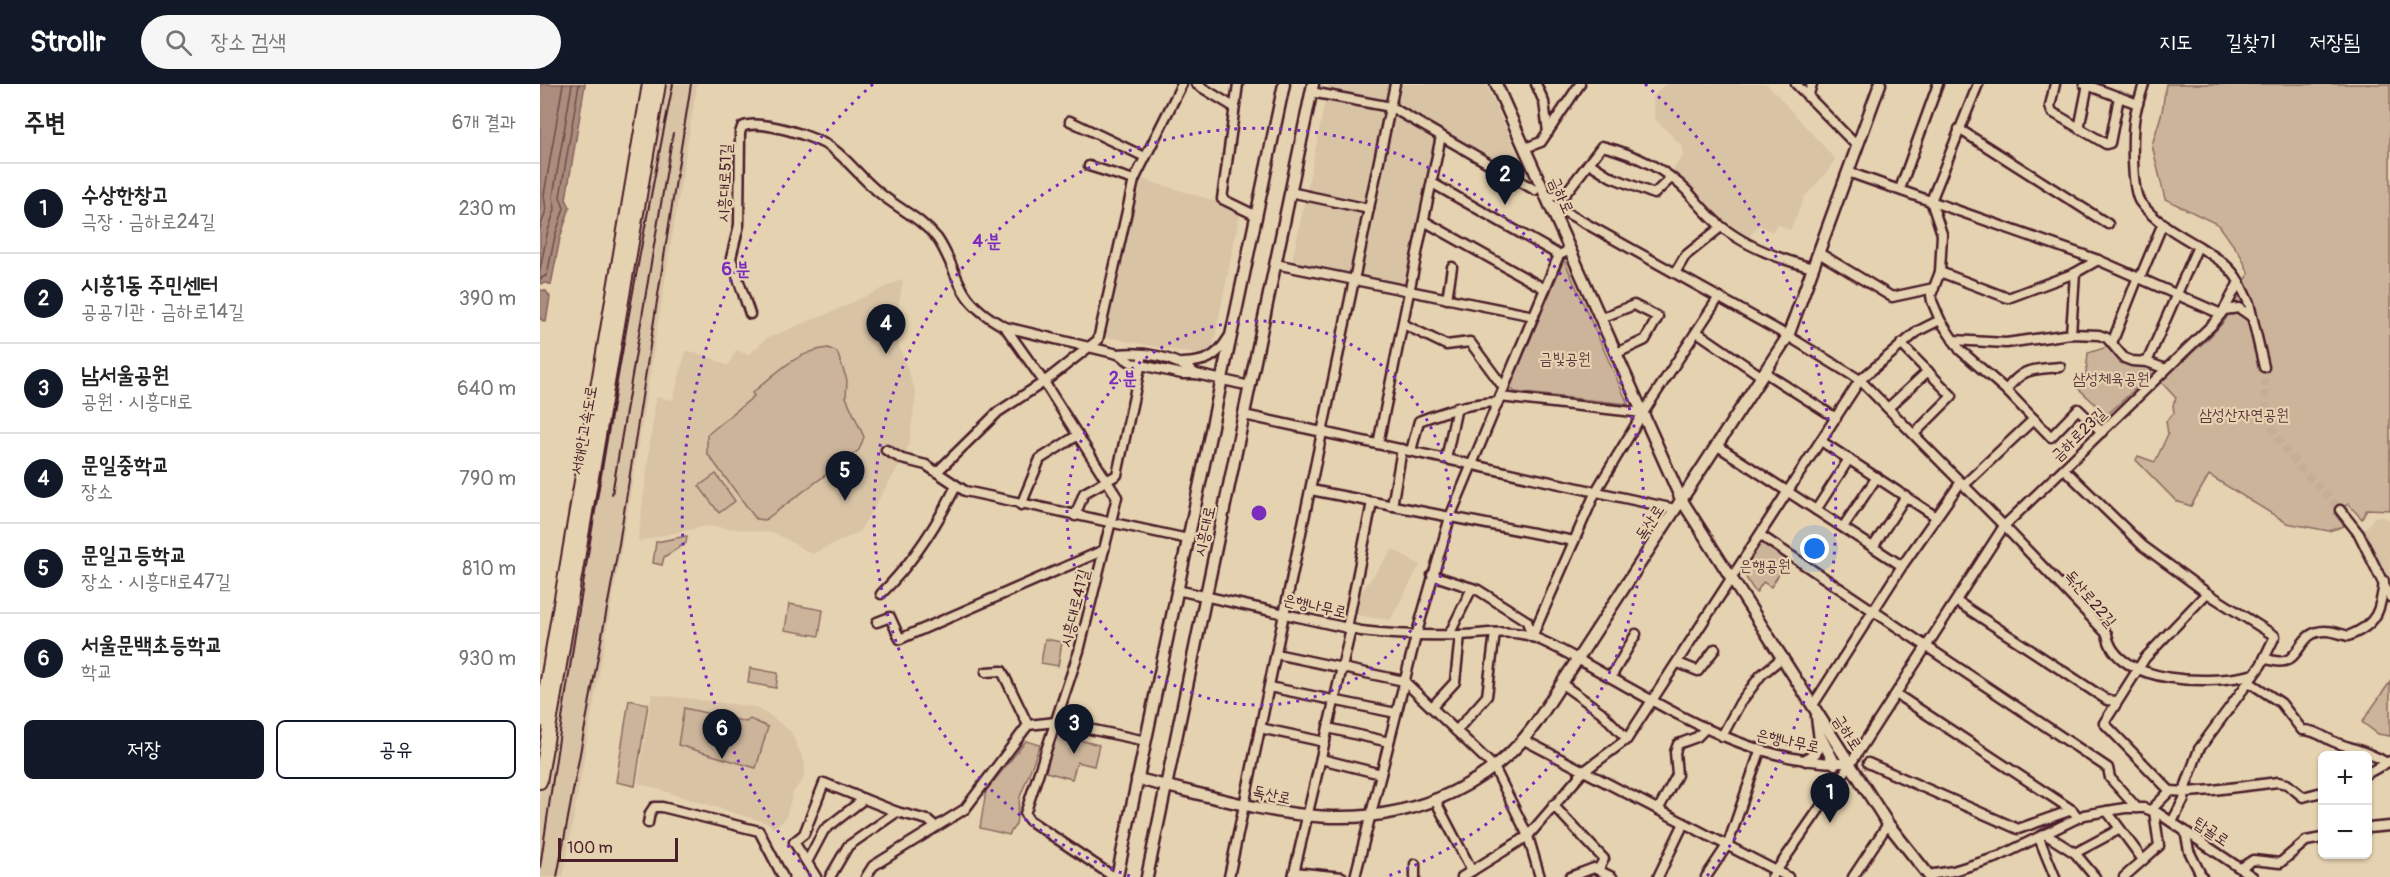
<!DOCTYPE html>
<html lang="ko">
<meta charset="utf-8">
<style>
body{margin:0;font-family:Pangolin,"Poor Story",sans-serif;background:#f6f6f6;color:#222}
.controls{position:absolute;right:18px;bottom:18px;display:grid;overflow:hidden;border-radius:9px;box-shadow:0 2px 4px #0004}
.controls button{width:54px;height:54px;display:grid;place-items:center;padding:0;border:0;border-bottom:2px solid #e0e0e0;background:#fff;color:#222;font:30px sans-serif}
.scale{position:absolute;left:18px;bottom:15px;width:120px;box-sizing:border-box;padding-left:6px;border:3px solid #4a1f2b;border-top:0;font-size:16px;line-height:21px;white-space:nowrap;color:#4a1f2b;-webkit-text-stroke:4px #e5d2b0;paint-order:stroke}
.you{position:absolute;left:1275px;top:465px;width:21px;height:21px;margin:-15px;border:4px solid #fff;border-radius:50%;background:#1a73e8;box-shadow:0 0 0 9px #1a73e833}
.badge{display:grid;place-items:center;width:39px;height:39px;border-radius:50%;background:#111827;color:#fff;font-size:20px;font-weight:700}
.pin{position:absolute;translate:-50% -50px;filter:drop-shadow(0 2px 3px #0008)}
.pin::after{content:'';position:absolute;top:32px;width:21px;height:18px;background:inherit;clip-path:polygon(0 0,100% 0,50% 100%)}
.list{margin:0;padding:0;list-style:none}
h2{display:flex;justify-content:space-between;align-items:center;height:78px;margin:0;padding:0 24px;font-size:26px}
h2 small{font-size:20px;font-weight:400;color:#767676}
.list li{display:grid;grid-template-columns:39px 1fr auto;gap:18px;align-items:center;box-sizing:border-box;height:90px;padding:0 24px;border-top:2px solid #e0e0e0}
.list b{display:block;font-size:22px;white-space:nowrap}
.list p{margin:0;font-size:20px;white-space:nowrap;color:#767676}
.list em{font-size:20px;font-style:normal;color:#767676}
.actions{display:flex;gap:12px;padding:18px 24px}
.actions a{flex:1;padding:14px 0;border:2px solid #111827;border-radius:9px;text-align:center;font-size:21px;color:#111827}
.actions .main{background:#111827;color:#fff}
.icon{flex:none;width:33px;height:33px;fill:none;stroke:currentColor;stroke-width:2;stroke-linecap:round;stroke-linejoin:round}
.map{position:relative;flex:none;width:1850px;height:793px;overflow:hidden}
header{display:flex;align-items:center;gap:36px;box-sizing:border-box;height:84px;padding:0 30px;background:#111827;color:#fff}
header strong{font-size:28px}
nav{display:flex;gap:33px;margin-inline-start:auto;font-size:21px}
.search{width:420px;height:54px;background:#f6f6f6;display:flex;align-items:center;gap:15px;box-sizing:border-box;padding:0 21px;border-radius:33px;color:#767676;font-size:22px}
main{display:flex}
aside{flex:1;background:#fff}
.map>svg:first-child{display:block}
.built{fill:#d8c3a5}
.green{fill:#ccb49a;stroke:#8b6a62;stroke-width:1.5}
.water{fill:#aa8d7d;stroke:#84615c;stroke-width:1.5}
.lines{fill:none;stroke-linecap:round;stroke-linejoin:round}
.shore{stroke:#704b4c;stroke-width:1.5}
.minor-tunnel{stroke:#c6ae95;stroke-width:8;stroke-dasharray:8 4;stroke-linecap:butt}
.minor-casing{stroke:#4a1f2b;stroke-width:13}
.major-casing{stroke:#4a1f2b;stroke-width:15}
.highway-casing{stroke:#4a1f2b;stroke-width:16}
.minor{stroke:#e5d2b0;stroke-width:8}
.major{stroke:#e5d2b0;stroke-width:10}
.highway{stroke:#e5d2b0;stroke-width:12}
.rail{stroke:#4a1f2b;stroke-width:2}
.ring{fill:none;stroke:#7b2cbf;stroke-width:3;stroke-dasharray:3 6}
.labels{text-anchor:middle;stroke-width:4.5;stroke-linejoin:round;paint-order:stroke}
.street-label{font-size:16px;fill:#4a1f2b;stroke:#e5d2b0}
.park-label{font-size:16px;fill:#5e353c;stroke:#e5d2b0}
.centre{fill:#7b2cbf;stroke:#e5d2b0;stroke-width:3}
.ring-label{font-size:18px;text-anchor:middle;font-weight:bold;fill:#7b2cbf;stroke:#e5d2b0;stroke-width:4.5;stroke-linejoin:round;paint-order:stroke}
</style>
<header>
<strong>Strollr</strong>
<div class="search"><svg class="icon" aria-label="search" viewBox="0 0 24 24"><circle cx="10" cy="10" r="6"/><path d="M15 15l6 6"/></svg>장소 검색</div>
<nav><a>지도</a><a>길찾기</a><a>저장됨</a></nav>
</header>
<main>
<aside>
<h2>주변<small>6개 결과</small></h2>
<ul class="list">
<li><span class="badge">1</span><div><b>수상한창고</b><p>극장 · 금하로24길</p></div><em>230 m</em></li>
<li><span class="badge">2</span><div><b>시흥1동 주민센터</b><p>공공기관 · 금하로14길</p></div><em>390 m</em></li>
<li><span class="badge">3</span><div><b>남서울공원</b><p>공원 · 시흥대로</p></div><em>640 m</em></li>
<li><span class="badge">4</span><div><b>문일중학교</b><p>장소</p></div><em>790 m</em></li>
<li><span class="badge">5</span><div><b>문일고등학교</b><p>장소 · 시흥대로47길</p></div><em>810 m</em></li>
<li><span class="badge">6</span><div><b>서울문백초등학교</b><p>학교</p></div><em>930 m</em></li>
</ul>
<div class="actions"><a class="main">저장</a><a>공유</a></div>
</aside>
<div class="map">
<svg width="1850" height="793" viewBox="0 0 1850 793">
<rect width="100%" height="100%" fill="#e5d2b0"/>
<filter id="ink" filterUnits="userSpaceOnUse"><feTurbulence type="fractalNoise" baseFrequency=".0167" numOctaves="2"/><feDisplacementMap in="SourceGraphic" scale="12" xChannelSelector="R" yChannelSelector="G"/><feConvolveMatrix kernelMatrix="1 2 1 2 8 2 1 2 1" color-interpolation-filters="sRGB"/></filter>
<g filter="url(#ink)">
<!-- built -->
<g class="built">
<path d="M115,0H157L82,460L23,793H0V710L46,412Z"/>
<path d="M789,0H851L847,16L843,19L787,7Z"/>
<path d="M859,0H946L989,96L986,98L896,53L898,56L867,200L864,203L824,194L821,191L853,35L860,32L855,19Z"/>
<path d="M1125,0H1227L1295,75L1287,88L1265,112L1250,146L1238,140L1232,148L1219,141L1208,154L1183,138L1150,103L1136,90L1130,89L1143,72V63L1115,35L1113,13Z"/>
<path d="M786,13L842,25L845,28L811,188L808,191L752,179Z"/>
<path d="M599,94L701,125L672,267L665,272L566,253Z"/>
<path d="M363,195L358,225V259L376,309L369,360L360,380L319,448L272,470L235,449L166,442L98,457L116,313L133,316L146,267L167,272L188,282L196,266L208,271L227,254L292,228Z"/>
<path d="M1840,432L1850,436V513L1819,450L1830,440L1834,433Z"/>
<path d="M853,465L880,481L850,536L817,531L814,529L817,514Z"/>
<path d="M112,610L214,623L232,633L251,648L265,680L264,694L253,708L246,733L241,739L232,744L230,740L98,699Z"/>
</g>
<!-- green -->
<g class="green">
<path d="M1626,0H1850V426L1827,425L1822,435L1808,420L1795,430L1804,442L1789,447L1747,439L1669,391L1651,422L1636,417L1596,376L1598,372L1615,378L1628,350L1626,337L1634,329L1633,321L1636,314L1620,297L1669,254L1685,236L1694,221L1697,210L1709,190L1701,172L1679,141L1625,115L1612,61L1622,28Z"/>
<path d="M1024,176L1088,320L975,308L970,303Z"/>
<path d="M1573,261L1580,269L1610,282L1611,288L1608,293L1567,331L1538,304L1546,290L1548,269Z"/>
<path d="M288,264L297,268L307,296L306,313L324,353L319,366L225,436L216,435L167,369V351L214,312L212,309C235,290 257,267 288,264Z"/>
<path d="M176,390L195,417L179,429L159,402Z"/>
<path d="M147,452L146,459L124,473L122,481L113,479L116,458Z"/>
<path d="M1220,458L1249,474L1231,503L1223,498L1216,509C1196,481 1201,484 1220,458Z"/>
<path d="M249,520L283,526L279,552L245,546Z"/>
<path d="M505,555L522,558L518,582L501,579Z"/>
<path d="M210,584L238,589L236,604L208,599Z"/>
<path d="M1850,598V652L1838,650L1822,638Z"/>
<path d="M89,616L108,620L95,702L76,698Z"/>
<path d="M144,624L206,638L210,635L228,643L216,684L138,661Z"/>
<path d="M516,650L559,661L554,682L537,678L532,695L506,688Z"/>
<path d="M486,657L500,661L480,713L476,740L469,751L440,744L446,707Z"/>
</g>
<!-- water -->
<g class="water">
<path d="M0,0H45L26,115L30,123L20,154L11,201L7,199L1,200L0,198Z"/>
<path d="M0,206L6,207L10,213L6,238L0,235Z"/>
</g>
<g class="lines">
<!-- shore -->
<g class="shore">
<path d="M0,144L6,126L4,111L23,0"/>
<path d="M0,186L7,150L15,125L13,112L32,0"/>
<path d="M0,195L7,191L15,152L24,124L20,113L39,0"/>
</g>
<!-- minor-tunnel -->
<path class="minor-tunnel" d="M1724,283C1725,299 1724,318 1729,334C1738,367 1778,400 1800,426"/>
<defs>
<g id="minor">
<path d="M656,0L694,23"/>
<path d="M698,0L682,115L717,132"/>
<path d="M996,0L1004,18L1008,48"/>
<path d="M1256,0L1317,62"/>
<path d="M1438,0L1391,117L1402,150L1400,188L1391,211L1392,217L1400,236L1420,266L1466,306L1511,353L1538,325L1562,348"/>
<path d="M1515,0L1510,22L1512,28L1566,60L1570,59L1579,13"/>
<path d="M1544,0L1598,20"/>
<path d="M771,8L851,23L995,106"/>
<path d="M1268,13L1272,0"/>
<path d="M530,37L605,73"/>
<path d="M1419,45L1568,140"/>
<path d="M1539,45L1548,0"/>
<path d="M985,64L1001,58L1040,0"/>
<path d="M1049,79L1071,93L1114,110L1131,94"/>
<path d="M549,82L594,96"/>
<path d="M1308,88L1558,176L1681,230"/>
<path d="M892,99L1019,171"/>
<path d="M1360,105L1398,0"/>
<path d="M750,108L829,125"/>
<path d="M1006,113L1025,110L1062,62C1093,70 1124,84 1147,107C1158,119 1168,132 1182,143C1207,163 1243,176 1273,184"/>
<path d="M1009,119L1248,252L1320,296L1464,442L1567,550C1575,602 1676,601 1714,590"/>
<path d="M884,137L1005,205"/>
<path d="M1279,169L1352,213L1394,204"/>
<path d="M735,180L994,232"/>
<path d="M1400,188L1468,214L1535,189L1558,176"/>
<path d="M1135,189L1145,172L1181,143"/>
<path d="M1600,194L1623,139"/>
<path d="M1699,198L1709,219L1724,283"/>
<path d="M907,215L912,183"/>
<path d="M1684,226L1699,224L1712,233"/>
<path d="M210,230L191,174L199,141L200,49L202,43C218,34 278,53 293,65C309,77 320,93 336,106C356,124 380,133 397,154C409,171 414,191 424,208C433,223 450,235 465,243L578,270L592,279L642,290H656L710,302"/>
<path d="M1061,234L1094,221L1118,233L1105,256L1077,269"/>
<path d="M863,240L906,261L930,258L964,304"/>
<path d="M465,243L504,298L577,413L539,567L485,730L489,736L574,793"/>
<path d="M1157,248L1221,292"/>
<path d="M1531,250L1535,189"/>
<path d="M1413,256L1466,259L1531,250L1559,251L1567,254L1584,274L1592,277L1607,278L1626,285"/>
<path d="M1572,259L1598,193"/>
<path d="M1361,260L1412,312L1374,350"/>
<path d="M578,270C605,267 635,273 656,290"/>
<path d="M1607,278L1658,162"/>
<path d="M642,279C666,278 676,274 689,253"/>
<path d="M1224,288L1296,334"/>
<path d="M1466,306C1484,283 1492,286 1520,283"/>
<path d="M960,313L1103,329"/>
<path d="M1348,324L1388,287"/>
<path d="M704,331L1135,425"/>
<path d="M1281,357L1395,432"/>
<path d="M838,360L901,52"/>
<path d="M1176,361L1362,482"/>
<path d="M346,366L362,375L386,381L425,407L648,455"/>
<path d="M871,367L879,337C906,327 929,319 958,318"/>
<path d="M906,375L917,323"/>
<path d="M1524,385L1603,462L1667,509L1735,552L1721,581L1659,665L1646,701L1644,715L1632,738"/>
<path d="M397,388L458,328L504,298L558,256L594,96L642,0"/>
<path d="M1424,401L1494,335"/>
<path d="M771,406L1034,457"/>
<path d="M481,421L500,375L538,351"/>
<path d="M852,422L862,365"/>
<path d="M1276,426L1309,375"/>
<path d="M1800,426L1819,450L1850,513"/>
<path d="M535,432L544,409L577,391L603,270"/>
<path d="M1303,443L1337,393"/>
<path d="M1220,451L1568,684L1570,694L1597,724"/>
<path d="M1333,463L1366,412"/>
<path d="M892,491L938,506L987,537L992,553"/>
<path d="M637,506L821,547C855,551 887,552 921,551C945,550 971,545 993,553C1019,563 1042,578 1066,591C1142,633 1220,682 1311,679"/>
<path d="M341,510C372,479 397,441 416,402"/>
<path d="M1416,517L1567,616L1576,617"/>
<path d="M337,538L350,533L360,555L564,466"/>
<path d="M807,544L832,418"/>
<path d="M909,551L932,504"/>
<path d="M992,553L1056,407L1103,329L1179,213"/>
<path d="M736,570L864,597L954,683L988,752L1000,793"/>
<path d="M1725,574C1764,590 1753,546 1786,547C1793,547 1801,550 1808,552C1837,541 1841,526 1844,497"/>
<path d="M1138,579L1158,587L1175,565"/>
<path d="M446,588L462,587L488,641"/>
<path d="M1071,593L1096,550"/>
<path d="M1709,598L1741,619L1762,646C1774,645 1786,655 1797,659C1814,665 1829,668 1845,678"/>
<path d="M1022,600L1061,628L1087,655"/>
<path d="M729,603L856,629"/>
<path d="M1356,610L1532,726L1538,733"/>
<path d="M1273,621L1362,482L1421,398"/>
<path d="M892,623L915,598L920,551"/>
<path d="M720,644L785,658"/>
<path d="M788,644L849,658"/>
<path d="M916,647L947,612L955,549"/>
<path d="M1182,652L1200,619L1221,591L1243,573"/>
<path d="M984,656L1248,793"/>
<path d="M781,675L841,690"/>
<path d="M1328,679L1478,745L1532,726"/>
<path d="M1828,689L1850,677"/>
<path d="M1630,707L1564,639L1605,574L1667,509"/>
<path d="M895,716L932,787"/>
<path d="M1013,721L1064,775L1058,786"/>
<path d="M1118,726L1137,691L1135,668L1138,660L1157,653L1166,644"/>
<path d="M1611,726L1630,707L1648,708L1673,706L1738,698L1747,700L1763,713L1782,708"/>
<path d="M1567,727L1603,776"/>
<path d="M108,739L110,729L114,723H122L219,747L243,793"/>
<path d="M1828,744L1850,742"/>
<path d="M1645,747L1649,767L1662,793"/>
<path d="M1505,750L1535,769L1555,793"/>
<path d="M1499,754L1515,793"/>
<path d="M1535,769L1580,745"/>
<path d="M267,778L284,746L324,715"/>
<path d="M1701,784L1713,776L1740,779L1766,757L1782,754"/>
<path d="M754,788L802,793"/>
<path d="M1388,791L1413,787L1458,773L1544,731L1585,724H1604L1618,729L1713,793"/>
<path d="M276,793L254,758L264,750L284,699L357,728L388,736L395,742"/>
<path d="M290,793L308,762L357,728"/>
<path d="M326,793L333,782L425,725L488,641L516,638L606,657"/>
<path d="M689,793L855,0"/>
<path d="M753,793L811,545"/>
<path d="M815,793L876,552L910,433L1019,171L1030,166"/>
<path d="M875,793V780"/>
<path d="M922,793L988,752L1043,688L1087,655L1320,296L1378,247L1400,236"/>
<path d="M1030,793L1054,784L1072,793"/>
<path d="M1118,793L1144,739"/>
<path d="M1166,793L1188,760L1220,667"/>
<path d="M1232,793L1311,679L1464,442L1673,240L1684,226L1699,198C1690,181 1675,173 1658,162C1638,150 1614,137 1600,118C1591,105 1592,47 1595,31C1597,21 1601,10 1604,0"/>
<path d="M1313,793L1348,740"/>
<path d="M1584,793L1619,762L1614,727"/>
</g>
<g id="major">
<path d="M956,0L1141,415L1348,740L1390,793"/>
<path d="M1280,652L1295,680"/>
<path d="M1266,676C1288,663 1277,650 1277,630"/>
<path d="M597,695C705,719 807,760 913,708C946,692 975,669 996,639L1248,252L1340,0"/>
<path d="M577,793L744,0"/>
<path d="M607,793L773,0"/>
</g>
<g id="highway">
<path d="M0,637L109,0"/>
<path d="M0,698L119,0"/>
</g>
</defs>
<!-- minor casing -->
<use href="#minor" class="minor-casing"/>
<!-- major casing -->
<use href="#major" class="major-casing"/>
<!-- highway casing -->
<use href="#highway" class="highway-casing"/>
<!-- minor -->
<use href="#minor" class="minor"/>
<!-- major -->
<use href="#major" class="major"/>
<!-- highway -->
<use href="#highway" class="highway"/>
<!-- rail -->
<g class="rail">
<path d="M72,410L133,49"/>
<path d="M0,783C38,521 80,260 133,0"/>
<path d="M17,793L79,460L151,0"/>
</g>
</g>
</g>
<!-- distance rings -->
<g class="ring">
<circle cx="719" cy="429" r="192"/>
<path d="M590 792A385 385 0 1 1 848 792"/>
<path d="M271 792A577 577 0 0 1 333 0M1105 0A577 577 0 0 1 1167 792"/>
</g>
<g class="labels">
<!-- street labels -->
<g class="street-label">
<text transform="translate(184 99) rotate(-88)" y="6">시흥대로51길</text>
<text transform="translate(1022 111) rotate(66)" y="6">금하로</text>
<text transform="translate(43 346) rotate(-80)" y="6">서해안고속도로</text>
<text transform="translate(1538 350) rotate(-44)" y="6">금하로23길</text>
<text transform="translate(1109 438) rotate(-57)" y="6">독산로</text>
<text transform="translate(664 447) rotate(-78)" y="6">시흥대로</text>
<text transform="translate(1551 514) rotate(49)" y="6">독산로22길</text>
<text transform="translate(775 521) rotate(12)" y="6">은행나무로</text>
<text transform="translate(534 524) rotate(-76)" y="6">시흥대로41길</text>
<text transform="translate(1308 648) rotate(57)" y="6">금하로</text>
<text transform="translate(1248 656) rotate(12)" y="6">은행나무로</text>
<text transform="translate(732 710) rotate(12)" y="6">독산로</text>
<text transform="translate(1672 747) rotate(34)" y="6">탑골로</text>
</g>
<!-- park labels -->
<g class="park-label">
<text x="1025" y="280">금빛공원</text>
<text x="1571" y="300">삼성체육공원</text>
<text x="1704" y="336">삼성산자연공원</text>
<text x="1225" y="487">은행공원</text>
</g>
</g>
<circle cx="719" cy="429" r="9" class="centre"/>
<g class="ring-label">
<text x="447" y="163">4 분</text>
<text x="196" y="191">6 분</text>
<text x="583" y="300">2 분</text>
</g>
</svg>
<div class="controls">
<button>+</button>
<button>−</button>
</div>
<div class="scale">100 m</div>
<div class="you"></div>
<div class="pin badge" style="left:1290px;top:739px">1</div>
<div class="pin badge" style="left:965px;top:121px">2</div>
<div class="pin badge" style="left:534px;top:670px">3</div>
<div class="pin badge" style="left:346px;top:270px">4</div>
<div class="pin badge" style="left:305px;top:417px">5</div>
<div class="pin badge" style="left:182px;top:675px">6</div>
</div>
</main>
